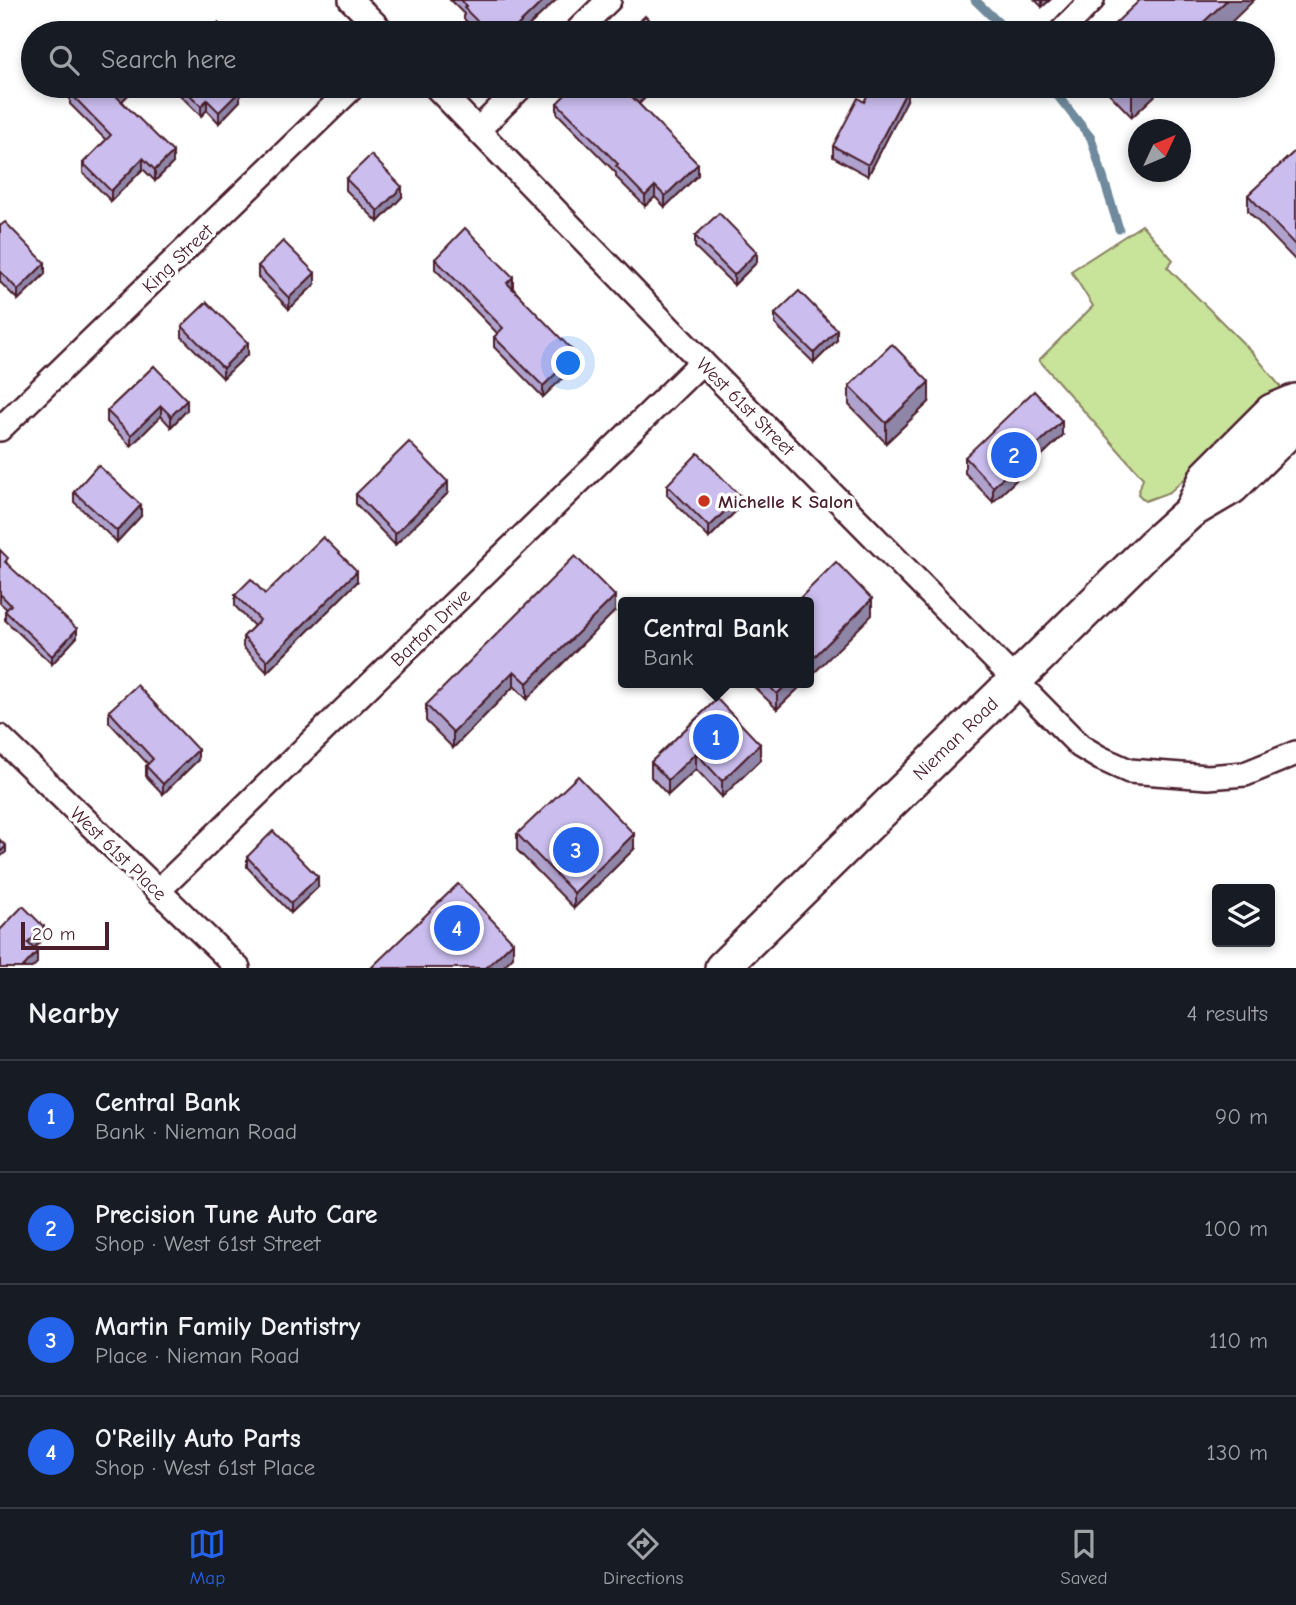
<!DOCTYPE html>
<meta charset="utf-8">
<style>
body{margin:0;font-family:"Comic Neue",sans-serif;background:#242831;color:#f1f3f6}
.controls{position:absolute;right:21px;bottom:21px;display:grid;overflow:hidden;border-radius:7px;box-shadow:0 4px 10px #0003}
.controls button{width:63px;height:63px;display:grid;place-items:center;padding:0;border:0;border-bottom:2px solid #363941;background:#171b24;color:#f1f3f6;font:35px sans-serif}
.compass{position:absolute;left:1128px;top:119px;width:63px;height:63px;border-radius:50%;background:#171b24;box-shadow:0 4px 10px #0003;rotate:46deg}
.scale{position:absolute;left:21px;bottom:18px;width:88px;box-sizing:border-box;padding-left:7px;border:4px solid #4a1f2b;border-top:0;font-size:19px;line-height:24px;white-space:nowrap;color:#4a1f2b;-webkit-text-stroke:5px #fff;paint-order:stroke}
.you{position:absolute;left:569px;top:364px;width:24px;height:24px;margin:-18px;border:5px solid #fff;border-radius:50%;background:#1a73e8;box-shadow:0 0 0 10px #1a73e833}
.badge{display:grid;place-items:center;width:46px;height:46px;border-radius:50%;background:#2563eb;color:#fff;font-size:23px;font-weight:700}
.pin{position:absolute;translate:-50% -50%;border:4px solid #fff;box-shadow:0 2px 7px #0006}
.popup{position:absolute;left:618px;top:597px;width:196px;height:91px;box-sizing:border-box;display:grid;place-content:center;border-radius:7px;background:#171b24;filter:drop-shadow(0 2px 5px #0005);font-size:23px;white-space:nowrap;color:#9ea1a6}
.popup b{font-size:26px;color:#f1f3f6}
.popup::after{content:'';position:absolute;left:50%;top:100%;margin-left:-14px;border:14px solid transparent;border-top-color:#171b24}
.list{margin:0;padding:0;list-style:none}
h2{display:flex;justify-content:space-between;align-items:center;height:91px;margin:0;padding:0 28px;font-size:30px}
h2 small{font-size:23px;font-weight:400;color:#9ea1a6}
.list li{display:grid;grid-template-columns:46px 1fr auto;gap:21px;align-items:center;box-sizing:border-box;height:112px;padding:0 28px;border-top:2px solid #363941}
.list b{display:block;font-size:26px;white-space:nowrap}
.list p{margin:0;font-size:23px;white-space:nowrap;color:#9ea1a6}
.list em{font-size:23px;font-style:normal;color:#9ea1a6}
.icon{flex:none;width:38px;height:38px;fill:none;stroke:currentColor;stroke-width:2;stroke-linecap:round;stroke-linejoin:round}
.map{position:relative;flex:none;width:1296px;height:968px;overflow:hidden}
.search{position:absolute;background:#171b24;box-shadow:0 4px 10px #0003;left:21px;right:21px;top:21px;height:77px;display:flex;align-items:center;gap:18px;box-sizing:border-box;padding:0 24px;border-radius:38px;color:#9ea1a6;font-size:26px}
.sheet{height:539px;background:#171b24}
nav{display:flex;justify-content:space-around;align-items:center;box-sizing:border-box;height:98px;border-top:2px solid #363941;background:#171b24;font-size:19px;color:#9ea1a6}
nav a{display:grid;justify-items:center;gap:4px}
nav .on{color:#2563eb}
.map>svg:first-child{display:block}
.green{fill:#c8e39a;stroke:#898162;stroke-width:2}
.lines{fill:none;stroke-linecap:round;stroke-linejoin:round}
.stream{stroke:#6f8a9d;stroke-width:9}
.minor-casing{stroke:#4a1f2b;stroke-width:28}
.secondary-casing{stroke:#4a1f2b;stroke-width:38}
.minor{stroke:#fff;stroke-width:23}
.secondary{stroke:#fff;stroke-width:33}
.wall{fill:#afa3ce;stroke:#4a1f2b;stroke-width:2}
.shaded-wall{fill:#8e85a7;stroke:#4a1f2b;stroke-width:2}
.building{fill:#cbbeef;stroke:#4a1f2b;stroke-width:2}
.poi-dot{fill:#c8321e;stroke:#fff;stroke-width:2.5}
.labels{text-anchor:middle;stroke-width:7;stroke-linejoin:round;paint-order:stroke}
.street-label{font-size:19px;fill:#4a1f2b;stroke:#fff}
.poi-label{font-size:19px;font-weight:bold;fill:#4a1f2b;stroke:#fff;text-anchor:start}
</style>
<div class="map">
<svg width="1296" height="968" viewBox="0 0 1296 968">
<rect width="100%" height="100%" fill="#fff"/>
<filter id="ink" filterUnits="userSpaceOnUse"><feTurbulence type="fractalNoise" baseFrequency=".0143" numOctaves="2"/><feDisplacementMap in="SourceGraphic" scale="14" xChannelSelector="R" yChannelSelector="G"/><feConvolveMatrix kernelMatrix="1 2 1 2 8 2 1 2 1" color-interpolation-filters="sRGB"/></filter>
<g filter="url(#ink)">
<!-- green -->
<path class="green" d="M1142,225L1173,260L1167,267L1254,354L1283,390L1170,492L1145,501L1138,494L1143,478L1039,360L1093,306L1071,271Z"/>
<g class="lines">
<!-- stream -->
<g class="stream">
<path d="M975,0L1009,33"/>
<path d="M1050,86L1091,138L1119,229"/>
</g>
<defs>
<g id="minor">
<path d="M351,0L384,33"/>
<path d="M1061,32L1092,0"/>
<path d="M575,33L609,0"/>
<path d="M435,86L702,362L1080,746L1100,758L1129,771L1208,777L1245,774L1296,753"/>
<path d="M478,130L522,86"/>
<path d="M0,429L354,86"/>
<path d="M0,737L238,968"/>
<path d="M158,891L702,362"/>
</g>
<g id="secondary">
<path d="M1191,511L1207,476L1272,411L1296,401"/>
<path d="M722,968L1152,546L1191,511L1232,487L1290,430L1296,411"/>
</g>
</defs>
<!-- minor casing -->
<use href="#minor" class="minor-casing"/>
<!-- secondary casing -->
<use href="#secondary" class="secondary-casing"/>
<!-- minor -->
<use href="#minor" class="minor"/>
<!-- secondary -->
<use href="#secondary" class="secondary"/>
</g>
<!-- wall -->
<g class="wall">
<path d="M450,0H556L521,33H479L464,19V14Z"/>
<path d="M1035,0H1050L1042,7Z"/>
<path d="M129,86V94L122,101L173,163L155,181L143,169L111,201L83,173V163L106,140L70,104V93Z"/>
<path d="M171,86H236L240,101L219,123L207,110L201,116Z"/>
<path d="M657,86L639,104L698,175L665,207L655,197L645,206L616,177V173L557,113V103Z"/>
<path d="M1102,86H1165L1132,117Z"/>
<path d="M907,100L868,176L833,157V146L864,102Z"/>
<path d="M1296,150V261L1248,211V195Z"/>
<path d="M346,179L402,197L378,222L346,190Z"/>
<path d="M0,226L45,274L18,300L0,282Z"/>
<path d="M695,236L757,262L734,285L695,247Z"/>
<path d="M435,259L513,288L576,365L543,397L494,347V337L498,334L435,269Z"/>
<path d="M258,266L315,284L289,309L258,277Z"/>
<path d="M775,314L837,340L814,363L775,324Z"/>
<path d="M182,326L248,354L223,378L182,337Z"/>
<path d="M154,366L187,410L171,427L161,416L131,446L107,422V411Z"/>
<path d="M849,386L929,402L886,443L849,405Z"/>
<path d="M1062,436L993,502L965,473V457Z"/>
<path d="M667,485L740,507L709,538L667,495Z"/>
<path d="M74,492L141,516L117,542L74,502Z"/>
<path d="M448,493L395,545L356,504V494Z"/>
<path d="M0,550L8,565L77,637L52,664L5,620V611L7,609L0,603Z"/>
<path d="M357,582L267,672L243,647V637L254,626L235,606V595L265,594Z"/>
<path d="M615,611L527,699L514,686L453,748L426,721V705Z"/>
<path d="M750,683H804L777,709Z"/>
<path d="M717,699L760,760L722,797L696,769L668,795L651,777V762Z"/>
<path d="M109,711L198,760L163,794L146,776V766L148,764L109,722Z"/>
<path d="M517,834L634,849L574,908L517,850Z"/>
<path d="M247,857L318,887L291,913L247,867Z"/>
</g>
<!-- shaded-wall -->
<g class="shaded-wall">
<path d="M544,0H556L521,33H510Z"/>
<path d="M1042,0H1050L1042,7Z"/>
<path d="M1227,0H1254L1220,33H1192Z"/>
<path d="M127,86H129V94L116,107V96Z"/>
<path d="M646,86H657L633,109V98Z"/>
<path d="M1137,86H1165L1132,117V91Z"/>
<path d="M907,90V100L868,176V165Z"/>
<path d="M240,91V101L219,123V112Z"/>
<path d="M207,100V110L201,116V106Z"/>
<path d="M173,152V163L155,181V170Z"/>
<path d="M143,158V169L111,201V191Z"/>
<path d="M698,164V175L665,207V196Z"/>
<path d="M655,186V197L645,206V196Z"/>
<path d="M402,187V197L378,222V211Z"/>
<path d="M757,252V262L734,285V275Z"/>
<path d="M45,263V274L18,300V290Z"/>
<path d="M315,273V284L289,309V298Z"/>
<path d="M513,277V288L507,294V283Z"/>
<path d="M837,330V340L814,363V353Z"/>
<path d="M248,343V354L223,378V368Z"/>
<path d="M576,354V365L543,397V386Z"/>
<path d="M929,382V402L886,443V423Z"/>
<path d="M187,400V410L171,427V416Z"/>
<path d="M161,406V416L131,446V435Z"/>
<path d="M1062,421V436L993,502V487Z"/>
<path d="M448,482V493L395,545V534Z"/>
<path d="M740,496V507L709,538V527Z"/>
<path d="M141,505V516L117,542V531Z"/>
<path d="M357,571V582L267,672V661Z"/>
<path d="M615,596V611L527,699V683Z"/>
<path d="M872,599V615L809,678V662Z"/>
<path d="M77,629V637L52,664V656Z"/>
<path d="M514,671V686L453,748V732Z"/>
<path d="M788,683H804L777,709V694Z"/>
<path d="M760,744V760L722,797V781Z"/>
<path d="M198,750V760L163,794V784Z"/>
<path d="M696,753V769L668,795V780Z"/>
<path d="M634,834V849L574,908V893Z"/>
<path d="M6,846V852L0,857V852Z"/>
<path d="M318,877V887L291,913V903Z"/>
<path d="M44,927V938L28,954V943Z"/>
<path d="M513,942V957L502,968H486Z"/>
<path d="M37,952V963L32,968H22Z"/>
</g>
<!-- building -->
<g class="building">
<path d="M461,0H544L510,33H489L464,8L467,6Z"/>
<path d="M1140,0H1227L1192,33H1105Z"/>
<path d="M645,16L662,33H628Z"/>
<path d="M218,23L228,33H208Z"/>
<path d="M77,86H127L116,96L173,152L155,170L143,158L111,191L83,163L111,135L70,93Z"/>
<path d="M181,86H236L240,91L219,112L207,100L201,106Z"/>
<path d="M574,86H646L633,98L698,164L665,196L655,186L645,196L616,166L618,164L557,103Z"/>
<path d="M872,86H900L907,90L868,165L833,146L858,98L864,102Z"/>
<path d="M1128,86H1137L1132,91Z"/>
<path d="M1296,150V246L1248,195Z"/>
<path d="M371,155L402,187L378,211L346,179Z"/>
<path d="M719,213L757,252L734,275L695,236Z"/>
<path d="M5,222L45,263L18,290L0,271V226Z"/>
<path d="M465,228L513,277L507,283L576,354L543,386L494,337L503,328L435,259Z"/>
<path d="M283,241L315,273L289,298L258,266Z"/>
<path d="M799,291L837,330L814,353L775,314Z"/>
<path d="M207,302L248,343L223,368L182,326Z"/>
<path d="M892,344L929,382L886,423L849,386Z"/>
<path d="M154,366L187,400L171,416L161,406L131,435L107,411Z"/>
<path d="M1034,391L1062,421L993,487L965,457Z"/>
<path d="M409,442L448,482L395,534L356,494Z"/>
<path d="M698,453L740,496L709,527L667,485Z"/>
<path d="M98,465L141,505L117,531L74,492Z"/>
<path d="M323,537L357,571L267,661L243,637L260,620L235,595L251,579L265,594Z"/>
<path d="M0,550L8,558L5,562L77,629L52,656L5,611L11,605L0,594Z"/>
<path d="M575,556L615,596L527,683L514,671L453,732L426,705Z"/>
<path d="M836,562L872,599L809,662V602H796Z"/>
<path d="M766,683H788L777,694Z"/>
<path d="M137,685L198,750L163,784L146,766L153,759L109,711Z"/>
<path d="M717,699L760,744L722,781L696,753L668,780L651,762Z"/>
<path d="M578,776L634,834L574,893L517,834Z"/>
<path d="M273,831L318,877L291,903L247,857Z"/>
<path d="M0,840L6,846L0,852Z"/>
<path d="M458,884L513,942L486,968H371Z"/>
<path d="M23,906L44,927L28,943L37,952L22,968H0V930Z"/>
</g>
</g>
<!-- markers -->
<circle class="poi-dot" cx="704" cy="501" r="7"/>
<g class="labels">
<!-- street labels -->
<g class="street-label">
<text transform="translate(177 258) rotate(-44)" y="7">King Street</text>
<text transform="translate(746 406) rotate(45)" y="7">West 61st Street</text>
<text transform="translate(430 627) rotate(-44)" y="7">Barton Drive</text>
<text transform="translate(955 738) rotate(-44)" y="7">Nieman Road</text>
<text transform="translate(119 853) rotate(44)" y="7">West 61st Place</text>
</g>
<!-- poi labels -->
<g class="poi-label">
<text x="718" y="508">Michelle K Salon</text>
</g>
</g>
</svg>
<div class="controls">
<button><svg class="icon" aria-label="layers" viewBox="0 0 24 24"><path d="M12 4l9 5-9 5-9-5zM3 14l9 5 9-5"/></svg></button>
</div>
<svg class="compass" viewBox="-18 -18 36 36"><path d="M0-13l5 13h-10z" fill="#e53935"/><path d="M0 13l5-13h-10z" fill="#9ea1a6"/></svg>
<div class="scale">20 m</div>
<div class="you"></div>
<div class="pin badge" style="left:716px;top:737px">1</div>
<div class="popup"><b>Central Bank</b>Bank</div>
<div class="pin badge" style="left:1014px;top:455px">2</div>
<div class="pin badge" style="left:576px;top:850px">3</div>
<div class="pin badge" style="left:457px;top:928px">4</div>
<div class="search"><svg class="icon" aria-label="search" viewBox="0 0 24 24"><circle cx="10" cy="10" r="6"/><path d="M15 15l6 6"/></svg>Search here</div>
</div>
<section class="sheet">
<h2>Nearby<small>4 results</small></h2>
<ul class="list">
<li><span class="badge">1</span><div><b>Central Bank</b><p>Bank · Nieman Road</p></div><em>90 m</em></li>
<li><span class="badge">2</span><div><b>Precision Tune Auto Care</b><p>Shop · West 61st Street</p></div><em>100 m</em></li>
<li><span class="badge">3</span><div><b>Martin Family Dentistry</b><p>Place · Nieman Road</p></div><em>110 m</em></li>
<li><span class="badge">4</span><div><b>O'Reilly Auto Parts</b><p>Shop · West 61st Place</p></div><em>130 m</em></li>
</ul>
</section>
<nav>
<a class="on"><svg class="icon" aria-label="map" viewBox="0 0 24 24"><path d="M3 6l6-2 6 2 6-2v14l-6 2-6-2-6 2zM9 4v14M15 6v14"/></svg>Map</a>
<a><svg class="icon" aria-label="directions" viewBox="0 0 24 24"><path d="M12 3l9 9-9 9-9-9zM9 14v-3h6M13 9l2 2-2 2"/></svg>Directions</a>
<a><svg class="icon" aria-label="saved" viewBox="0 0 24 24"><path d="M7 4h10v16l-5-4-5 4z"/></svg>Saved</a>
</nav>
